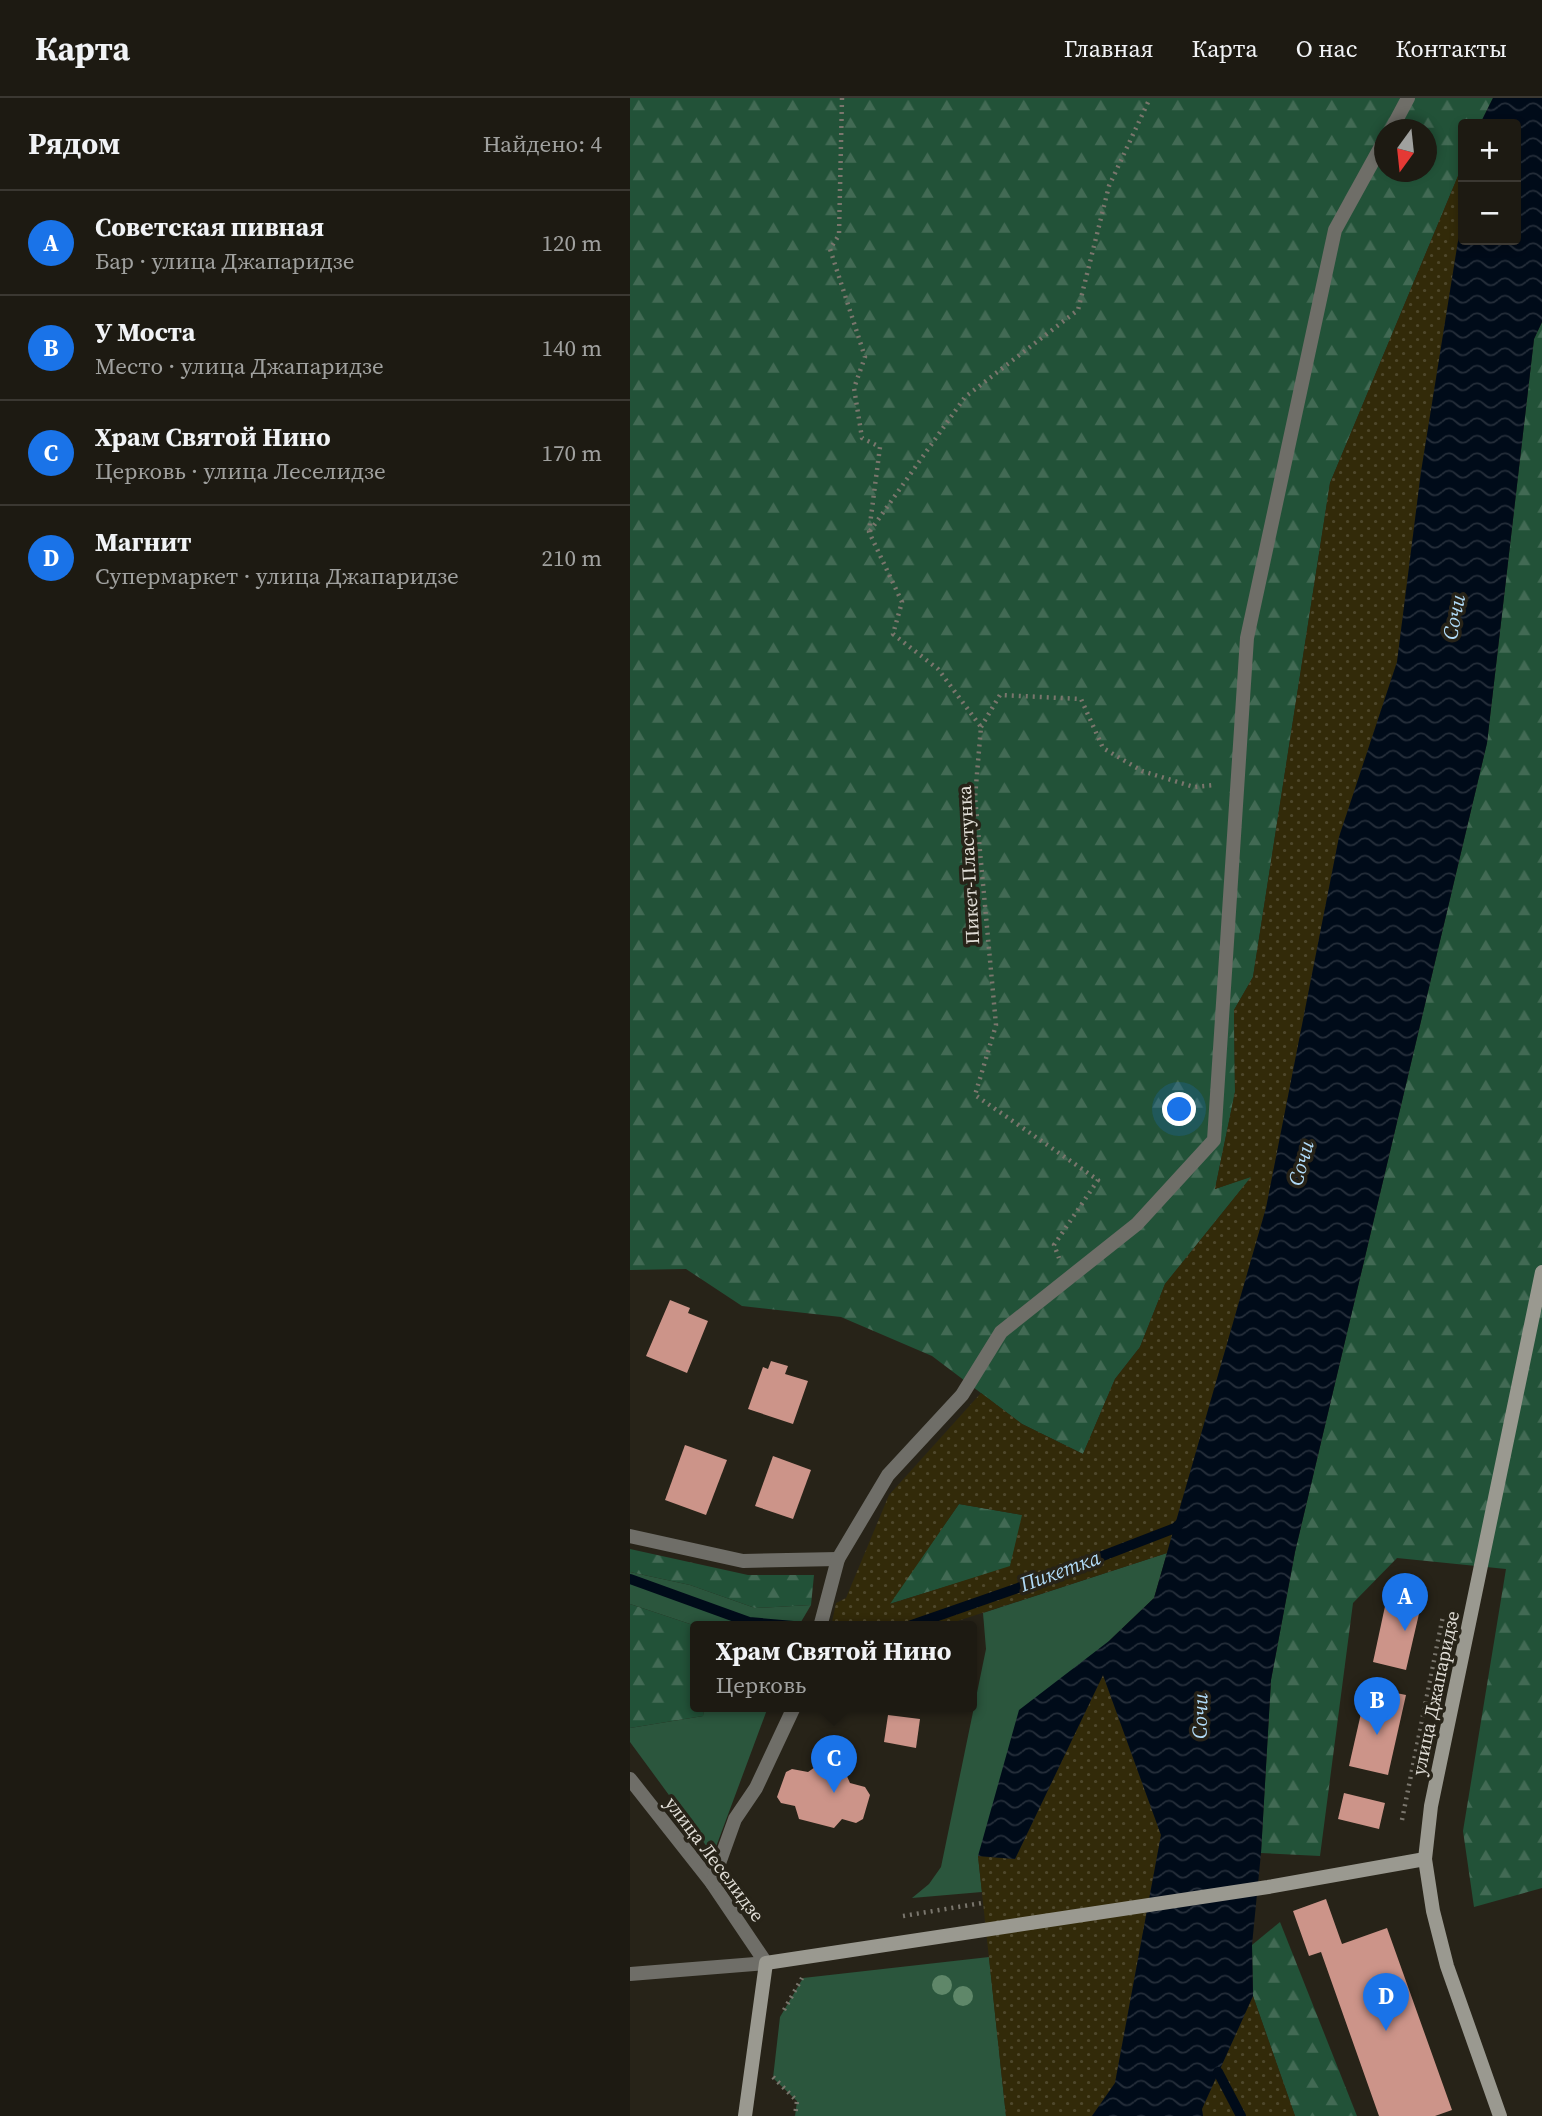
<!DOCTYPE html>
<html lang="ru">
<meta charset="utf-8">
<style>
body{margin:0;font-family:"Source Serif 4",serif;background:#25231b;color:#f1f3f6}
.controls{position:absolute;right:21px;top:21px;display:grid;overflow:hidden;border-radius:7px;box-shadow:0 4px 10px #0003}
.controls button{width:63px;height:63px;display:grid;place-items:center;padding:0;border:0;border-bottom:2px solid #3b3832;background:#1d1a12;color:#f1f3f6;font:35px sans-serif}
.compass{position:absolute;left:744px;top:21px;width:63px;height:63px;border-radius:50%;background:#1d1a12;box-shadow:0 4px 10px #0003;rotate:195deg}
.you{position:absolute;left:550px;top:1012px;width:24px;height:24px;margin:-18px;border:5px solid #fff;border-radius:50%;background:#1a73e8;box-shadow:0 0 0 10px #1a73e833}
.badge{display:grid;place-items:center;width:46px;height:46px;border-radius:50%;background:#1a73e8;color:#fff;font-size:23px;font-weight:700}
.pin{position:absolute;translate:-50% -58px;filter:drop-shadow(0 2px 4px #0008)}
.pin::after{content:'';position:absolute;top:37px;width:24px;height:21px;background:inherit;clip-path:polygon(0 0,100% 0,50% 100%)}
.popup{position:absolute;left:60px;top:1523px;width:287px;height:91px;box-sizing:border-box;display:grid;place-content:center;border-radius:7px;background:#1d1a12;filter:drop-shadow(0 2px 5px #0005);font-size:23px;white-space:nowrap;color:#a0a19f}
.popup b{font-size:26px;color:#f1f3f6}
.popup::after{content:'';position:absolute;left:50%;top:100%;margin-left:-14px;border:14px solid transparent;border-top-color:#1d1a12}
.list{margin:0;padding:0;list-style:none}
h2{display:flex;justify-content:space-between;align-items:center;height:91px;margin:0;padding:0 28px;font-size:30px}
h2 small{font-size:23px;font-weight:400;color:#a0a19f}
.list li{display:grid;grid-template-columns:46px 1fr auto;gap:21px;align-items:center;box-sizing:border-box;height:105px;padding:0 28px;border-top:2px solid #3b3832}
.list b{display:block;font-size:26px;white-space:nowrap}
.list p{margin:0;font-size:23px;white-space:nowrap;color:#a0a19f}
.list em{font-size:23px;font-style:normal;color:#a0a19f}
.map{position:relative;flex:none;width:912px;height:2018px;overflow:hidden}
header{display:flex;align-items:center;gap:42px;box-sizing:border-box;height:98px;padding:0 35px;background:#1d1a12;border-bottom:2px solid #3b3832}
header strong{font-size:33px}
nav{display:flex;gap:38px;margin-inline-start:auto;font-size:24px}
main{display:flex}
aside{flex:1;background:#1d1a12}
.map>svg:first-child{display:block}
.green{fill:#2b563d}
.forest{fill:url(#forest-firs);fill-rule:evenodd}
.sand{fill:url(#sand-dots);fill-rule:evenodd}
.water{fill:url(#water-waves)}
.lines{fill:none;stroke-linecap:round;stroke-linejoin:round}
.stream{stroke:#000b19;stroke-width:10}
.building{fill:#cc9489}
.path{stroke:#7a766d;stroke-width:4.5;stroke-dasharray:2 5;stroke-linecap:butt}
.lane{stroke:#6f6e68;stroke-width:14}
.street{stroke:#6f6e68;stroke-width:14}
.secondary{stroke:#9a9990;stroke-width:14}
.tree{fill:#5f8769}
.labels{text-anchor:middle;stroke-width:7;stroke-linejoin:round;paint-order:stroke}
.street-label{font-size:19px;fill:#e1ded7;stroke:#272318}
.water-label{font-size:21px;font-style:italic;fill:#b0daf7;stroke:#272318}
</style>
<header>
<strong>Карта</strong>
<nav><a>Главная</a><a>Карта</a><a>О нас</a><a>Контакты</a></nav>
</header>
<main>
<aside>
<h2>Рядом<small>Найдено: 4</small></h2>
<ul class="list">
<li><span class="badge">A</span><div><b>Советская пивная</b><p>Бар · улица Джапаридзе</p></div><em>120 m</em></li>
<li><span class="badge">B</span><div><b>У Моста</b><p>Место · улица Джапаридзе</p></div><em>140 m</em></li>
<li><span class="badge">C</span><div><b>Храм Святой Нино</b><p>Церковь · улица Леселидзе</p></div><em>170 m</em></li>
<li><span class="badge">D</span><div><b>Магнит</b><p>Супермаркет · улица Джапаридзе</p></div><em>210 m</em></li>
</ul>
</aside>
<div class="map">
<svg width="912" height="2018" viewBox="0 0 912 2018">
<defs>
<pattern id="forest-firs" width="22" height="20" patternUnits="userSpaceOnUse" patternTransform="scale(1.75)"><rect width="22" height="20" fill="#225238"/><path d="M5 1l3.5 6h-7zM16 11l3.5 6h-7z" fill="#426a54"/></pattern>
<pattern id="sand-dots" width="8" height="8" patternUnits="userSpaceOnUse" patternTransform="scale(1.75)"><rect width="8" height="8" fill="#322a09"/><path d="M2 2h.1M6 6h.1" fill="none" stroke="#4f482c" stroke-width="1.8" stroke-linecap="round"/></pattern>
<pattern id="water-waves" width="16" height="10" patternUnits="userSpaceOnUse" patternTransform="scale(1.75)"><rect width="16" height="10" fill="#000b19"/><path d="M0 5q4-4 8 0t8 0" fill="none" stroke="#252e3a"/></pattern>
</defs>
<rect width="100%" height="100%" fill="#272318"/>
<!-- green -->
<g class="green">
<path d="M537,1455L524,1500L479,1543L348,1758L352,1794L282,1800L299,1786L311,1769L356,1551L353,1515Z"/>
<path d="M0,1474L60,1487L125,1510L181,1507L168,1529H69L0,1506Z"/>
<path d="M74,1609H138L83,1757L0,1644V1630L73,1618Z"/>
<path d="M359,1859L376,2018H165L167,2003L143,1980L150,1919L173,1880Z"/>
</g>
<!-- forest -->
<g class="forest">
<path d="M0,0H863L850,26H833V66L700,385L623,879L604,912L605,994L585,1091L622,1078L535,1186L510,1249L485,1281L453,1356L392,1326L302,1258L211,1219L112,1208L56,1171L0,1172ZM754,32H796V74H754Z"/>
<path d="M912,224V1790L844,1809L833,1733L876,1471L767,1460L723,1505L690,1758L631,1755L641,1582L665,1454L857,645L904,241Z"/>
<path d="M329,1406L393,1417L380,1469L259,1506Z"/>
<path d="M0,1451L118,1477H184L181,1507L125,1510L60,1487L0,1474Z"/>
<path d="M0,1506L69,1529H66V1609H74L73,1618L0,1630Z"/>
<path d="M650,1824L727,2018H665L623,1898L622,1847Z"/>
</g>
<!-- sand -->
<g class="sand">
<path d="M833,66V112L791,374L767,564L709,739L636,1110L537,1455L309,1529H201L206,1505L216,1500L259,1397L351,1295L392,1326L453,1356L485,1281L510,1249L535,1186L621,1079L585,1091L605,994L604,912L623,879L700,385ZM329,1406L392,1417L380,1468L260,1506Z"/>
<path d="M473,1577L531,1737L485,1985L462,2018H376L348,1758L385,1761Z"/>
<path d="M623,1898L665,2018H573L572,2011Z"/>
</g>
<!-- water -->
<path class="water" d="M863,0H912V224L904,241L857,645L665,1454L641,1582L631,1755L622,1847L623,1898L572,2011L573,2018H462L485,1985L531,1737L473,1577L385,1761L348,1758L389,1612L479,1543L524,1500L636,1110L709,739L767,564L791,374L833,112V142H886V26H850Z"/>
<g class="lines">
<!-- stream -->
<g class="stream">
<path d="M0,1481L119,1524L175,1529"/>
<path d="M276,1529L405,1484L545,1430L553,1423"/>
<path d="M588,1974L611,2018"/>
</g>
</g>
<!-- building -->
<g class="building">
<path d="M40,1202L60,1210L58,1215L78,1223L57,1275L16,1258Z"/>
<path d="M141,1263L158,1268L155,1276L178,1283L163,1326L118,1311L133,1269L138,1271Z"/>
<path d="M55,1347L97,1362L76,1417L35,1402Z"/>
<path d="M143,1358L181,1372L163,1421L125,1408Z"/>
<path d="M757,1499L791,1507L776,1572L743,1564Z"/>
<path d="M737,1589L776,1597L758,1677L719,1668Z"/>
<path d="M258,1617L290,1621L286,1650L254,1644Z"/>
<path d="M188,1667L216,1676L220,1685L235,1689L240,1697L233,1721L226,1725L212,1721L204,1730L169,1721L165,1708L151,1705L147,1699L156,1674L162,1671L178,1674Z"/>
<path d="M714,1695L755,1705L749,1731L708,1721Z"/>
<path d="M696,1801L712,1846L757,1830L822,2012L805,2018H749L691,1854L679,1858L663,1813Z"/>
</g>
<g class="lines">
<!-- path -->
<g class="path">
<path d="M212,0L209,137L200,151L235,259L224,290L232,340L250,349L239,434L272,504L263,536L308,571L351,629L345,699L366,927L345,997L468,1082L424,1147L429,1160"/>
<path d="M240,433L335,299L448,212L479,88L520,0"/>
<path d="M351,629L370,597L451,601L473,650L512,673L564,689L585,687"/>
<path d="M772,1722L813,1518"/>
<path d="M273,1818L352,1805"/>
<path d="M154,1912L172,1880"/>
<path d="M143,1979L167,2003L165,2018"/>
</g>
<!-- lane -->
<path class="lane" d="M0,1876L136,1865"/>
<!-- street -->
<g class="street">
<path d="M761,32L778,0"/>
<path d="M0,1438L113,1463L208,1461"/>
<path d="M190,1529L208,1461L258,1377L332,1297L371,1234L507,1126L584,1042L617,540L705,132L754,43"/>
<path d="M0,1681L82,1785L136,1865"/>
<path d="M82,1785L105,1721L126,1690L164,1609"/>
</g>
<!-- secondary -->
<g class="secondary">
<path d="M115,2018L136,1865L638,1789L795,1761"/>
<path d="M870,2018L817,1868L803,1813L795,1761L801,1708L912,1174"/>
</g>
</g>
<!-- trees -->
<g class="tree">
<circle cx="312" cy="1887" r="10"/>
<circle cx="333" cy="1898" r="10"/>
</g>
<g class="labels">
<!-- street labels -->
<g class="street-label">
<text transform="translate(338 767) rotate(-93)" y="7">Пикет-Пластунка</text>
<text transform="translate(805 1595) rotate(-78)" y="7">улица Джапаридзе</text>
<text transform="translate(85 1761) rotate(53)" y="7">улица Леселидзе</text>
</g>
<!-- water labels -->
<g class="water-label">
<text transform="translate(824 519) rotate(-79)" y="7">Сочи</text>
<text transform="translate(671 1065) rotate(-74)" y="7">Сочи</text>
<text transform="translate(430 1473) rotate(-20)" y="7">Пикетка</text>
<text transform="translate(570 1618) rotate(-89)" y="7">Сочи</text>
</g>
</g>
</svg>
<div class="controls">
<button>+</button>
<button>−</button>
</div>
<svg class="compass" viewBox="-18 -18 36 36"><path d="M0-13l5 13h-10z" fill="#e53935"/><path d="M0 13l5-13h-10z" fill="#a0a19f"/></svg>
<div class="you"></div>
<div class="pin badge" style="left:775px;top:1533px">A</div>
<div class="pin badge" style="left:747px;top:1637px">B</div>
<div class="pin badge" style="left:204px;top:1695px">C</div>
<div class="popup"><b>Храм Святой Нино</b>Церковь</div>
<div class="pin badge" style="left:756px;top:1933px">D</div>
</div>
</main>
